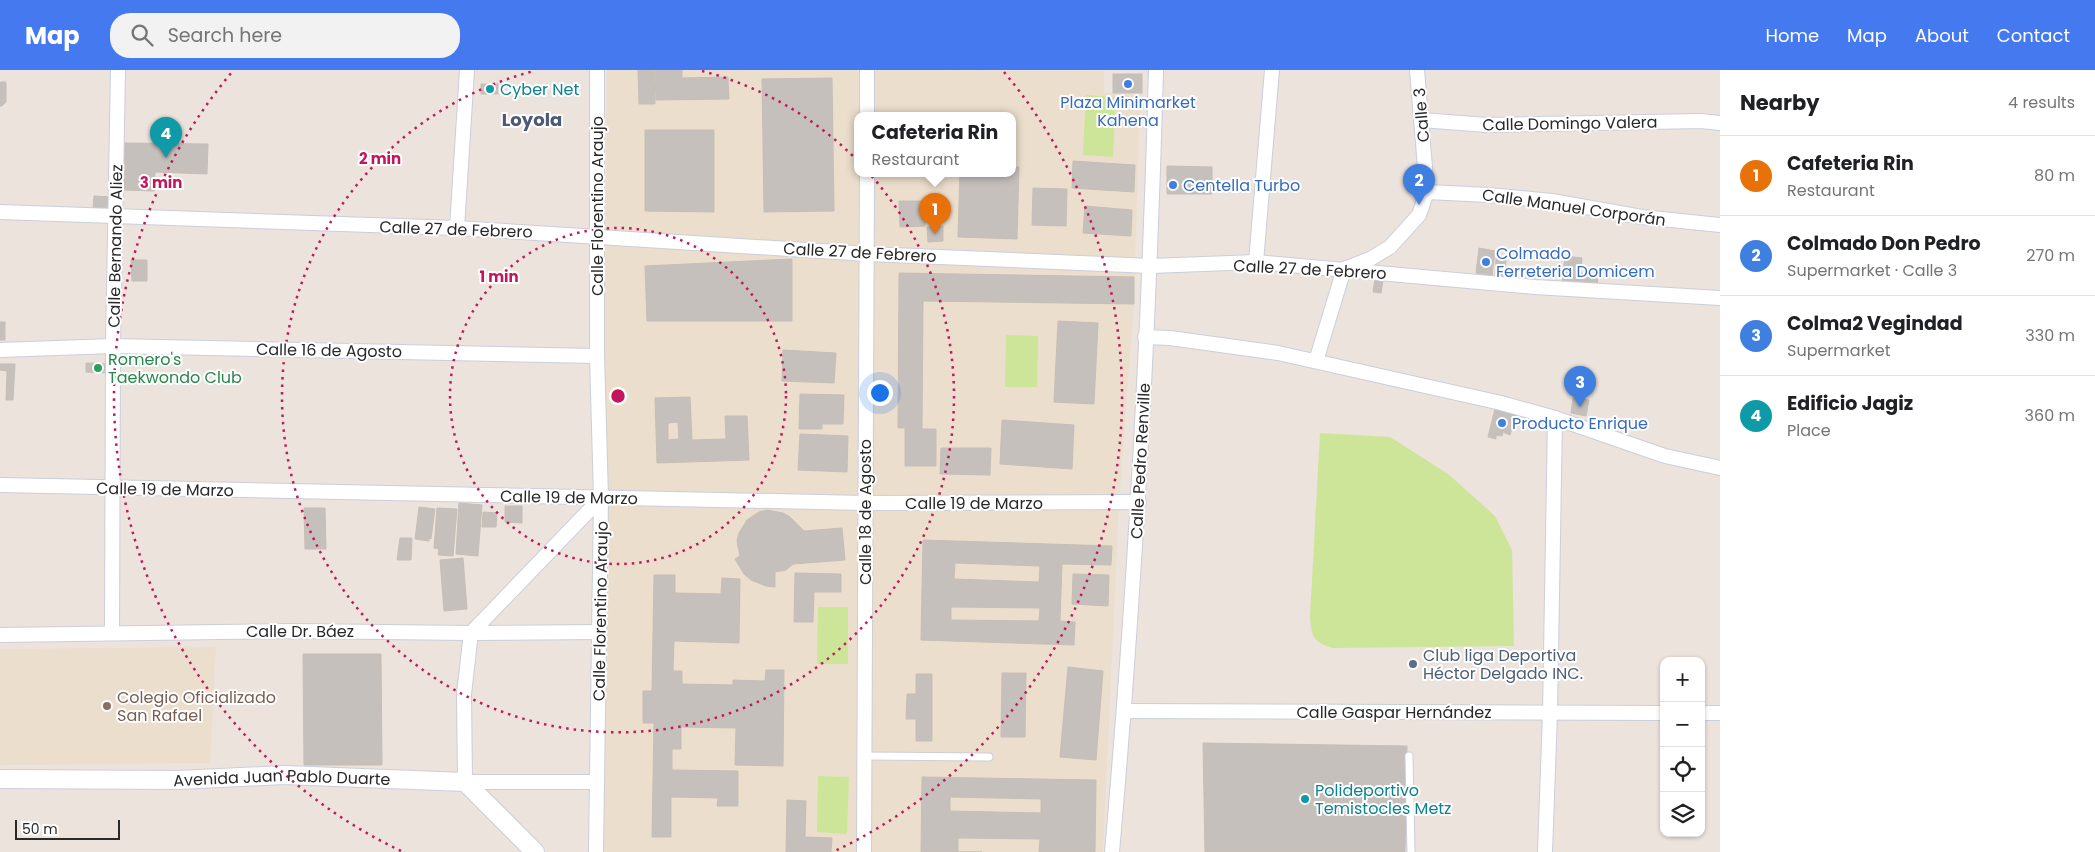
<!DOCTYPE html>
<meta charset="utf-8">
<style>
body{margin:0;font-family:Poppins,sans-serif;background:#f2f2f2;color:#202124}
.controls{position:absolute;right:15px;bottom:15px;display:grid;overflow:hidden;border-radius:10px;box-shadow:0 1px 4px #0004}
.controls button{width:45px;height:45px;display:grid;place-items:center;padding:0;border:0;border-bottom:1px solid #e0e0e0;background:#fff;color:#202124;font:25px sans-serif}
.scale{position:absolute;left:15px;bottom:12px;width:105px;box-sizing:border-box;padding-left:5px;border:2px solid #292929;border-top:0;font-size:14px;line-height:18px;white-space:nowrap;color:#292929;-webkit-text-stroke:4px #fff;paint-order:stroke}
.you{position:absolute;left:879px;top:322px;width:18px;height:18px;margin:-12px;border:4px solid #fff;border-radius:50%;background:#1a73e8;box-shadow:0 0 0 8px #1a73e833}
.badge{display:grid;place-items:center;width:32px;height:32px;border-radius:50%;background:#4579ef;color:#fff;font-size:16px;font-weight:700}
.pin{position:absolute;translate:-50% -41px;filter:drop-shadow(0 1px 2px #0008)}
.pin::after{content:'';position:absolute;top:26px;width:18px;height:15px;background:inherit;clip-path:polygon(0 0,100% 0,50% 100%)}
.popup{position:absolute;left:854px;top:42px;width:162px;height:65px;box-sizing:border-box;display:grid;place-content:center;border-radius:10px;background:#fff;filter:drop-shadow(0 1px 4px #0005);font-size:16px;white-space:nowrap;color:#757577}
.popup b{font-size:19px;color:#202124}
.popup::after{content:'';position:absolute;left:50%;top:100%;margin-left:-10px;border:10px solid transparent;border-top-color:#fff}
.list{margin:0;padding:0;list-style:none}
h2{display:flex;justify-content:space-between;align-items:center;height:65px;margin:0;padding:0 20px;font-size:21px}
h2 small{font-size:16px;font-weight:400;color:#757577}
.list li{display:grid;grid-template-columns:32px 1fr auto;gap:15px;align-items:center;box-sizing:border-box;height:80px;padding:0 20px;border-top:1px solid #e0e0e0}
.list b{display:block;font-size:19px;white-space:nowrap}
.list p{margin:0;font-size:16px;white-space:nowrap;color:#757577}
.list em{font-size:16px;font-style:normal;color:#757577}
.icon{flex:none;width:28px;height:28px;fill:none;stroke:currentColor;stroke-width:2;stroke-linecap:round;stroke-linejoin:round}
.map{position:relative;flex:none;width:1720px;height:782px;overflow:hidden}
header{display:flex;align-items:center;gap:30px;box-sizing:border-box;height:70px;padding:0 25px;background:#4579ef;color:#fff}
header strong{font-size:24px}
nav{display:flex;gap:28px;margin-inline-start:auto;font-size:18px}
.search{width:350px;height:45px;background:#f2f2f2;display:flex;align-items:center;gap:12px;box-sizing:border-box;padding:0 18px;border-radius:20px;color:#757577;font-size:19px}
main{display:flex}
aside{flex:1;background:#fff}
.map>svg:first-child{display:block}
.education{fill:#ebdecc;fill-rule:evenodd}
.pitch{fill:#cde598}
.building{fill:#c6c0bc;stroke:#c6beb6;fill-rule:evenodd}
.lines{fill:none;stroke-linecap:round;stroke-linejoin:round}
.service-casing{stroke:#cacfda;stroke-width:9}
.minor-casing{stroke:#cacfda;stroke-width:16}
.tertiary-casing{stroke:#cacfda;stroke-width:20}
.service{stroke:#fff;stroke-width:7}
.minor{stroke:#fff;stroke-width:14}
.tertiary{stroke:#fff;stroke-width:18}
.ring{fill:none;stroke:#c2185b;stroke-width:2.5;stroke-dasharray:2.5 5}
.shop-dot{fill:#3f7fe0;stroke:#fff;stroke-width:2}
.culture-dot{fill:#0f9aa8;stroke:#fff;stroke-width:2}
.leisure-dot{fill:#2e9e5b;stroke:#fff;stroke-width:2}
.service-dot{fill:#5c6f8a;stroke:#fff;stroke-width:2}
.education-dot{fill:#8d6e63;stroke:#fff;stroke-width:2}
.labels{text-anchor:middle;stroke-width:4;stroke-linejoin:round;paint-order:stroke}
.culture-label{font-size:16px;fill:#0d838f;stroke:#fff;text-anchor:start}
.shop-label{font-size:16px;fill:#366cbe;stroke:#fff;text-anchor:start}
.street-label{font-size:16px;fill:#292929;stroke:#fff}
.leisure-label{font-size:16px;fill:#27864d;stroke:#fff;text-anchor:start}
.service-label{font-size:16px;fill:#4e5e75;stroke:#fff;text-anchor:start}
.education-label{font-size:16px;fill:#785e54;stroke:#fff;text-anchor:start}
.neighbourhood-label{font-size:18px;font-weight:bold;fill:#4d5977;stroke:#fff}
.centre{fill:#c2185b;stroke:#fff;stroke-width:2.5}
.ring-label{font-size:15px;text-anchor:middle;font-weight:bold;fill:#c2185b;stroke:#fff;stroke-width:4;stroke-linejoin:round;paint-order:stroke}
</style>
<header>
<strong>Map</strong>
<div class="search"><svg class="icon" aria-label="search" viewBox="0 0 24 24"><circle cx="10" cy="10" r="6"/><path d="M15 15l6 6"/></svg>Search here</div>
<nav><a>Home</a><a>Map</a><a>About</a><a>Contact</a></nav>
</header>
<main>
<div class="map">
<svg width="1720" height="782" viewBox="0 0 1720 782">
<rect width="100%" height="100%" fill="#ebe3dc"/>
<!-- education -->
<g class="education">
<path d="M607,0L1104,1V23L1140,25L1134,231L1119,432L1103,782H600ZM858,45H1012V103H858Z"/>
<path d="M216,577L210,693L0,695V579Z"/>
</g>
<!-- pitch -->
<g class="pitch">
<path d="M1086,25L1116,27L1113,87L1083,85Z"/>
<path d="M1006,265L1038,266L1037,317H1005Z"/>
<path d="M1320,363L1390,367L1448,404L1495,446L1512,480L1514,576L1333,578C1314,573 1311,566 1310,547Z"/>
<path d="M818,537H848V594H817Z"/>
<path d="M818,706L849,707L847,764L817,762Z"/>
</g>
<!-- building -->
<g class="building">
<path d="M638,0H654L655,34H639Z"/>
<path d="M655,0H682V8L728,7L729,29L656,30Z"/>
<rect x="1113" y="4" width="29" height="19"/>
<path d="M832,8L834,141L764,142L762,9Z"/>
<path d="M0,12H6V32L2,36H0Z"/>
<rect x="481" y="14" width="17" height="10"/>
<path d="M645,60H714V142L645,141Z"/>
<path d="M124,73L208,74L207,104L155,102L154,121L124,120Z"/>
<path d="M1073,91L1135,95L1134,122L1072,118Z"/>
<path d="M1167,96L1212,97V124H1167Z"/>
<path d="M1012,97H1019L1017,169L958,167L960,103H1012Z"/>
<path d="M1033,118L1067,119L1066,156L1032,155Z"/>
<path d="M94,126L111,127L110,141L93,139Z"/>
<path d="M899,131H925V156L900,157Z"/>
<path d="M1085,136L1132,140L1131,166L1083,163Z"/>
<path d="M943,156V171L928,172L927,157Z"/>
<path d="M1479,178L1495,181L1492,206L1476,203Z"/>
<path d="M1565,186L1582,188L1579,214L1562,212Z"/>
<path d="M1496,188L1506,189L1505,206L1495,205Z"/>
<path d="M792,189V251H647L645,196Z"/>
<path d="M131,190H147V211H132Z"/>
<path d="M899,203L1134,207V234L923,231L922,359H936V396H905V358H898Z"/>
<path d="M1581,203L1598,206L1597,216L1579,214Z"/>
<path d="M1375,208L1383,210L1381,223L1373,222Z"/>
<path d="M1058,251L1098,253L1094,334L1054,332Z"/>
<rect x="0" y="252" width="5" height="18"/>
<path d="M783,280L836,283L834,313L782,311Z"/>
<path d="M86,293L109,294V303L86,302Z"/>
<path d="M0,294H15L13,330H6L7,301L0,300Z"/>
<path d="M800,324L844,325L843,354H822V359H799Z"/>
<path d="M690,327L692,370L726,369L725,346H747L749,390L657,393L655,328ZM678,352L679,369L668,370V353Z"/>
<path d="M1573,328L1589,330L1586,346L1571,343Z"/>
<path d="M1495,339L1516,345L1510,365L1503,362L1502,366L1496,365V369L1488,367Z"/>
<path d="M1002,350L1074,355L1072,399L1000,394Z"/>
<path d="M800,364L848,366L847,402L798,400Z"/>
<path d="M941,378H991L990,405L940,404Z"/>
<path d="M459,433L482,435L478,486L456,484Z"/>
<path d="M505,436H522V453L505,452Z"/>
<path d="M419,437L435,439L431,469L429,468V471L415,469Z"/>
<path d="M304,438H325L326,479H305Z"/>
<path d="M437,438L457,439L453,486L438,485L439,479L434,478Z"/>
<path d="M767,440L783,443L790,447L804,461L842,458L845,490L793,494L786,500L775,502V517L766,516L751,510L744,504L735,489L740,486L737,471L739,463L747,450L759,442Z"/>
<path d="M483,442L497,443L496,457H482Z"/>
<path d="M400,468H412L411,490H397Z"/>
<path d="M923,470L1112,476L1111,495L1062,494L1060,551L1075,552L1074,575L921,570ZM955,493L1040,496L1039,512L954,509ZM951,537L1040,538L1039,551L951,550Z"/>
<path d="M463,488L467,539L444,541L440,490Z"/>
<path d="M795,503L841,504V522H814L813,552H794Z"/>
<path d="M1073,504L1109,505L1108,536L1072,534Z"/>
<path d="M654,505H675V523L721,524L722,508L740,509L739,573L674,571L673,601H682V614L733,615V610L765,611L766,600H784L783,696L735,695L736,658L681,657V679H672V700L738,701V736H717L718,728L671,727V767H652L654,653H643V621H652Z"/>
<path d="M303,584H381L382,695H304Z"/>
<path d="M1068,597L1103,601L1096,690L1060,687Z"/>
<path d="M1002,603H1026L1025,667H1001Z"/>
<path d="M916,604H932V671H916V649H906L907,624H916Z"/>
<path d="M1203,673L1407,676L1405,782H1205Z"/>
<path d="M922,707L1096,710L1095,782H1039L1040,769L958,768V782H982H921ZM950,727L1041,729V743L950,741Z"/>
<path d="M787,730L806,731L805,767L832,768L831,782H786Z"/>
</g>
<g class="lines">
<defs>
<g id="service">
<path d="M864,686L989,687"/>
<path d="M1409,686L1411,782"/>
</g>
<g id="minor">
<path d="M867,0V45"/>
<path d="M1421,50L1487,55L1701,51L1720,53"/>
<path d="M1427,122L1489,125L1552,131L1642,147L1720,155"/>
<path d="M0,142L457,158L868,184L1151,196L1256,192L1535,217L1720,228"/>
<path d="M457,158L467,0"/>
<path d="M1256,192L1272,0"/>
<path d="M1145,267L1170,268L1278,283L1501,333L1555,348L1665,386L1720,398"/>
<path d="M0,280L113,276L597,286"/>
<path d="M1316,291L1344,199L1370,189L1390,177L1419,145L1427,122L1417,0"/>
<path d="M0,415L865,433L1139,432"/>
<path d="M112,562L113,276L118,0"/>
<path d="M0,565L293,561L471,563L599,562"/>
<path d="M1125,641L1664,643"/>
<path d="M1701,643H1720"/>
<path d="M597,712H465L464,624L471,563L601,428"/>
<path d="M596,782L601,428L597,286V0"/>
<path d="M864,782L867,103"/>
<path d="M1112,782C1135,522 1149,261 1156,0"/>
<path d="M1545,782L1550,643L1555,348"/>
</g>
<g id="tertiary">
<path id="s1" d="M0,709L178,710L284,705L465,712L535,782"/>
</g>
</defs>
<!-- service casing -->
<use href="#service" class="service-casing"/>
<!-- minor casing -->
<use href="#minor" class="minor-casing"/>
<!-- tertiary casing -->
<use href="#tertiary" class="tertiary-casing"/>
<!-- service -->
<use href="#service" class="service"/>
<!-- minor -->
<use href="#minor" class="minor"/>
<!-- tertiary -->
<use href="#tertiary" class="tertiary"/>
</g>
<!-- distance rings -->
<g class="ring">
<circle cx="618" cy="326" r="168"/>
<path d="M702 1A336 336 0 1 1 534 1"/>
<path d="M401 781A504 504 0 0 1 232 2M1004 2A504 504 0 0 1 835 781"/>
</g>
<!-- markers -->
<g class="shop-dot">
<circle cx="1128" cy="14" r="5"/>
<circle cx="1173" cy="115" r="5"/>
<circle cx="1486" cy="192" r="5"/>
<circle cx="1502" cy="353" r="5"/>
</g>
<g class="culture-dot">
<circle cx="490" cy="19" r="5"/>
<circle cx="1305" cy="729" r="5"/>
</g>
<circle class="leisure-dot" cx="98" cy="298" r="5"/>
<circle class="service-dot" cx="1413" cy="594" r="5"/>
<circle class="education-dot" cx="107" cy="636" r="5"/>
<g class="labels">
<!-- culture labels -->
<g class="culture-label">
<text x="500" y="25">Cyber Net</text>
<text x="1315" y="726">Polideportivo<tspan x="1315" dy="18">Temistocles Metz</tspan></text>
</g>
<!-- shop labels -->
<g class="shop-label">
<text x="1128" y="38" text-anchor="middle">Plaza Minimarket<tspan x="1128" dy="18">Kahena</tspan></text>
<text x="1183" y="121">Centella Turbo</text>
<text x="1496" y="189">Colmado<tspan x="1496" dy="18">Ferreteria Domicem</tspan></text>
<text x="1512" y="359">Producto Enrique</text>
</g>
<!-- street labels -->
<g class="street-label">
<text transform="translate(1421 45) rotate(-95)" y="6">Calle 3</text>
<text transform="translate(1570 53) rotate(-1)" y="6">Calle Domingo Valera</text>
<text transform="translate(597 136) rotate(-90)" y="6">Calle Florentino Araujo</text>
<text transform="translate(1574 137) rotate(8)" y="6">Calle Manuel Corporán</text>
<text transform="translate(456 159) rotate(2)" y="6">Calle 27 de Febrero</text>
<text transform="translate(115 176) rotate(-89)" y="6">Calle Bernando Aliez</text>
<text transform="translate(860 182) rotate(3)" y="6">Calle 27 de Febrero</text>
<text transform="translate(1310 199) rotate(3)" y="6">Calle 27 de Febrero</text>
<text transform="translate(329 280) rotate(1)" y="6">Calle 16 de Agosto</text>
<text transform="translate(1140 391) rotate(-87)" y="6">Calle Pedro Renville</text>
<text transform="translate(165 419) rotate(1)" y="6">Calle 19 de Marzo</text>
<text transform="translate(569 427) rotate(1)" y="6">Calle 19 de Marzo</text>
<text x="974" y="439">Calle 19 de Marzo</text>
<text transform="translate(865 442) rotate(-90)" y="6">Calle 18 de Agosto</text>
<text transform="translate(600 541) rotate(-89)" y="6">Calle Florentino Araujo</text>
<text x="300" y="567">Calle Dr. Báez</text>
<text x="1394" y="648">Calle Gaspar Hernández</text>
<text dy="6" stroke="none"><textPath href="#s1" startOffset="282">Avenida Juan Pablo Duarte</textPath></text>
</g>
<!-- leisure labels -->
<g class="leisure-label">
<text x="108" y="295">Romero's<tspan x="108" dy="18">Taekwondo Club</tspan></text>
</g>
<!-- service labels -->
<g class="service-label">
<text x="1423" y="591">Club liga Deportiva<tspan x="1423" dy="18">Héctor Delgado INC.</tspan></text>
</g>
<!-- education labels -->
<g class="education-label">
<text x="117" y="633">Colegio Oficializado<tspan x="117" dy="18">San Rafael</tspan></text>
</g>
<!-- neighbourhood labels -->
<g class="neighbourhood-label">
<text x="532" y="56">Loyola</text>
</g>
</g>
<circle cx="618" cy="326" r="8" class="centre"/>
<g class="ring-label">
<text x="380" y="94">2 min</text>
<text x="161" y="118">3 min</text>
<text x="499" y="212">1 min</text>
</g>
</svg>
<div class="controls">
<button>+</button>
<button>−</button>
<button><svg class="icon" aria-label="locate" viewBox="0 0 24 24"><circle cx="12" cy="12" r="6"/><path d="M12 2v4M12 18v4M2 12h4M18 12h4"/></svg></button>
<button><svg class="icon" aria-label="layers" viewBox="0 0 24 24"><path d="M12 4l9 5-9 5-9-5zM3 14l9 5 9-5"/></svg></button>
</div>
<div class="scale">50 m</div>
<div class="you"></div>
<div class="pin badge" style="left:935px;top:164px;background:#e8710a">1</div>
<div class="popup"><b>Cafeteria Rin</b>Restaurant</div>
<div class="pin badge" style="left:1419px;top:135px;background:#3f7fe0">2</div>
<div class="pin badge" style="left:1580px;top:337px;background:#3f7fe0">3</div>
<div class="pin badge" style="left:166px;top:88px;background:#0f9aa8">4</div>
</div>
<aside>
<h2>Nearby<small>4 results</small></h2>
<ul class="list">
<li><span class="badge" style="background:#e8710a">1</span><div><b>Cafeteria Rin</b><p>Restaurant</p></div><em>80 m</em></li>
<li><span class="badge" style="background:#3f7fe0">2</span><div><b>Colmado Don Pedro</b><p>Supermarket · Calle 3</p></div><em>270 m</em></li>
<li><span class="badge" style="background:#3f7fe0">3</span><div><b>Colma2 Vegindad</b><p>Supermarket</p></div><em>330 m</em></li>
<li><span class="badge" style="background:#0f9aa8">4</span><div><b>Edificio Jagiz</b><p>Place</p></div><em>360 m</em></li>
</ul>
</aside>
</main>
